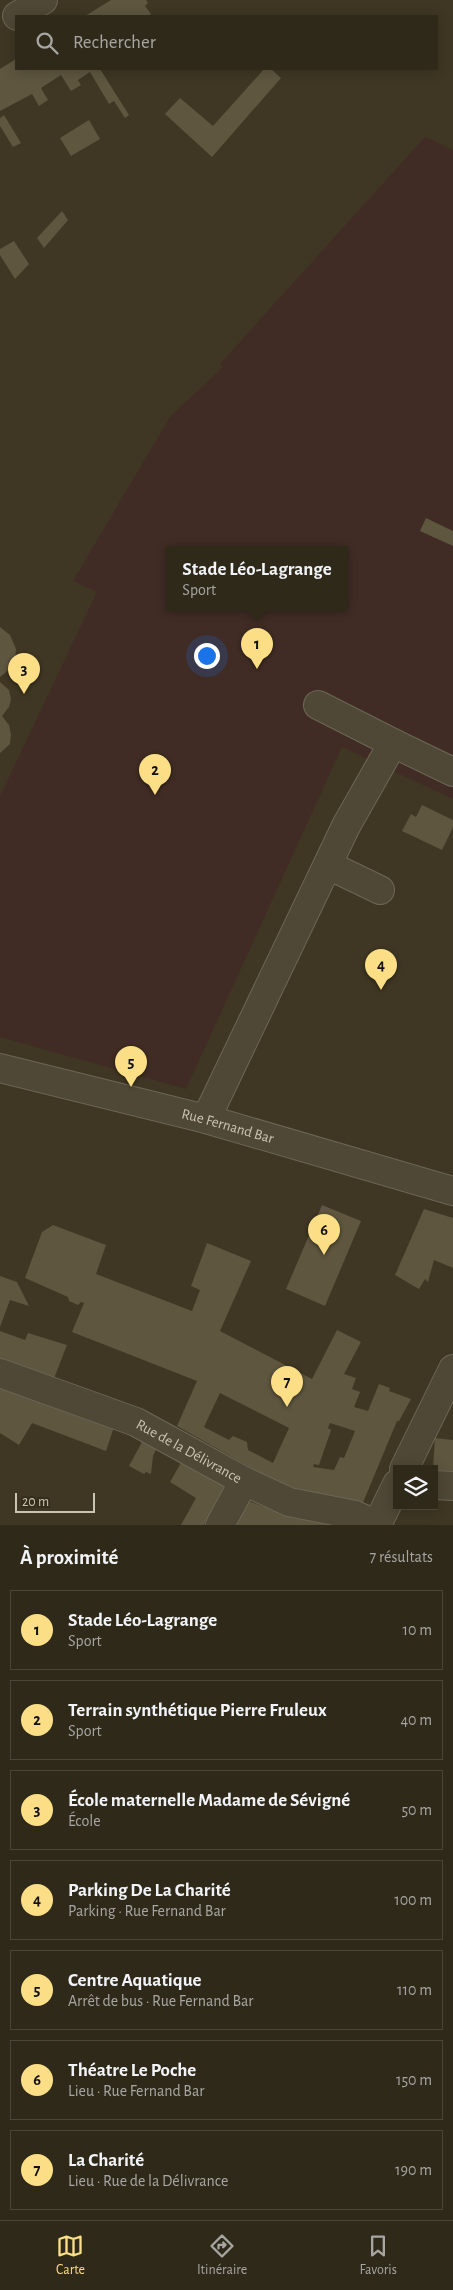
<!DOCTYPE html>
<html lang="fr">
<meta charset="utf-8">
<style>
body{margin:0;font-family:"Alegreya Sans",sans-serif;background:#3b3527;color:#f1f3f6}
.controls{position:absolute;right:15px;bottom:15px;display:grid;overflow:hidden;border-radius:0px;box-shadow:0 2px 12px #0003}
.controls button{width:45px;height:45px;display:grid;place-items:center;padding:0;border:0;border-bottom:1px solid #4a4539;background:#2f291a;color:#f1f3f6;font:25px sans-serif}
.scale{position:absolute;left:15px;bottom:12px;width:80px;box-sizing:border-box;padding-left:5px;border:2px solid #cac4b3;border-top:0;font-size:14px;line-height:18px;white-space:nowrap;color:#cac4b3;-webkit-text-stroke:4px #342d1c;paint-order:stroke}
.you{position:absolute;left:206px;top:655px;width:18px;height:18px;margin:-12px;border:4px solid #fff;border-radius:50%;background:#1a73e8;box-shadow:0 0 0 8px #1a73e833}
.badge{display:grid;place-items:center;width:32px;height:32px;border-radius:50%;background:#fcde86;color:#111;font-size:16px;font-weight:700}
.pin{position:absolute;translate:-50% -41px;filter:drop-shadow(0 1px 2px #0008)}
.pin::after{content:'';position:absolute;top:26px;width:18px;height:15px;background:inherit;clip-path:polygon(0 0,100% 0,50% 100%)}
.popup{position:absolute;left:166px;top:546px;width:182px;height:65px;box-sizing:border-box;display:grid;place-content:center;border-radius:0px;background:#2f291a;filter:drop-shadow(0 1px 4px #0005);font-size:16px;white-space:nowrap;color:#a7a6a2}
.popup b{font-size:19px;color:#f1f3f6}
.popup::after{content:'';position:absolute;left:50%;top:100%;margin-left:-10px;border:10px solid transparent;border-top-color:#2f291a}
.list{margin:0;padding:0;list-style:none}
h2{display:flex;justify-content:space-between;align-items:center;height:65px;margin:0;padding:0 20px;font-size:21px}
h2 small{font-size:16px;font-weight:400;color:#a7a6a2}
.list li{display:grid;grid-template-columns:32px 1fr auto;gap:15px;align-items:center;box-sizing:border-box;height:80px;margin:0 10px 10px;padding:0 10px;border:1px solid #4a4539;border-radius:0px}
.list b{display:block;font-size:19px;white-space:nowrap}
.list p{margin:0;font-size:16px;white-space:nowrap;color:#a7a6a2}
.list em{font-size:16px;font-style:normal;color:#a7a6a2}
.icon{flex:none;width:28px;height:28px;fill:none;stroke:currentColor;stroke-width:2;stroke-linecap:round;stroke-linejoin:round}
.map{position:relative;flex:none;width:453px;height:1525px;overflow:hidden}
.search{position:absolute;background:#2f291a;box-shadow:0 2px 12px #0003;left:15px;right:15px;top:15px;height:55px;display:flex;align-items:center;gap:12px;box-sizing:border-box;padding:0 18px;border-radius:0px;color:#a7a6a2;font-size:19px}
.sheet{height:695px;background:#2f291a}
nav{display:flex;justify-content:space-around;align-items:center;box-sizing:border-box;height:70px;border-top:1px solid #4a4539;background:#2f291a;font-size:14px;color:#a7a6a2}
nav a{display:grid;justify-items:center;gap:2px}
nav .on{color:#fcde86}
.map>svg:first-child{display:block}
.green{fill:#402c25;fill-rule:evenodd}
.building{fill:#5e563f;fill-rule:evenodd}
.lines{fill:none;stroke-linecap:round;stroke-linejoin:round}
.minor-casing{stroke:#6d6655;stroke-width:30}
.minor{stroke:#4f4837;stroke-width:28}
.labels{text-anchor:middle;stroke-width:4;stroke-linejoin:round;paint-order:stroke}
.street-label{font-size:15px;fill:#cac4b3;stroke:#342d1c}
</style>
<div class="map">
<svg width="453" height="1525" viewBox="0 0 453 1525">
<rect width="100%" height="100%" fill="#3f3723"/>
<!-- green -->
<path class="green" d="M425,137L453,150V799L342,747L186,1089L0,1037V796L97,592L73,581L170,417L223,367L220,364ZM170,550H344V608H170Z"/>
<!-- building -->
<g class="building">
<path d="M111,0H146L148,3L145,6L151,14L148,16H85Z"/>
<path d="M16,59V69H100L129,115L125,118L114,101L109,104L90,72L78,80L81,85L71,91L61,75L41,88L48,100L39,106L32,94L0,111V69Z"/>
<path d="M264,69H271L281,78L212,157L165,114L180,98L213,126Z"/>
<path d="M4,115L21,143L13,147L0,126V118Z"/>
<path d="M89,120L100,139L71,156L60,138Z"/>
<path d="M62,211L68,220L44,248L37,238Z"/>
<path d="M14,241L29,264L15,279L0,255V249Z"/>
<path d="M426,518L453,531V546L420,531Z"/>
<path d="M0,627L10,635L16,649L15,659L11,668L0,677Z"/>
<path d="M0,682L9,690L11,699L9,707L2,716L9,725L11,735L10,744L0,753Z"/>
<path d="M422,805L453,820V827L442,850L402,831L411,814L416,817Z"/>
<path d="M322,1205L361,1221L325,1306L286,1289Z"/>
<path d="M424,1209L453,1218V1268L434,1260L428,1282L425,1279L419,1289L395,1275Z"/>
<path d="M53,1225L106,1245L96,1274L192,1311L200,1290L191,1286L207,1243L251,1261L220,1331L312,1379L337,1330L361,1342L344,1374L356,1378L352,1389L360,1392L354,1407L368,1411L379,1384L390,1388L389,1391L411,1399L399,1421H397L362,1505L287,1488L177,1426L197,1381L72,1332L84,1303L81,1302L78,1305L69,1301L68,1297L25,1278L42,1232ZM220,1393L289,1428L273,1463L248,1450L247,1442L233,1436L229,1440L204,1427ZM330,1423L355,1431L344,1458L340,1457L334,1470L313,1467L314,1464L319,1465L331,1430L328,1428Z"/>
<path d="M0,1276L17,1282L29,1306L10,1300L0,1327Z"/>
<path d="M0,1331L25,1340L28,1333L67,1345L53,1381L0,1363Z"/>
<path d="M0,1388L114,1427L106,1451L32,1423L19,1445L0,1433Z"/>
<path d="M435,1438L453,1440V1476L434,1474L433,1469Z"/>
<path d="M142,1442L157,1447L153,1456L151,1474L146,1472L144,1474L129,1466Z"/>
<path d="M182,1461L225,1486L204,1525H181L196,1498L170,1482Z"/>
<path d="M249,1501L278,1512L333,1522L332,1525H235Z"/>
</g>
<g class="lines">
<defs>
<g id="minor">
<path d="M17,16L43,0"/>
<path d="M318,705L393,743"/>
<path d="M328,865L380,890"/>
<path id="s1" d="M0,1068L206,1119L453,1191"/>
<path d="M206,1119L346,826L393,743L453,772"/>
<path id="s2" d="M0,1373L136,1422L244,1481L289,1502L355,1515L378,1525"/>
<path d="M404,1469L453,1369"/>
<path d="M434,1485L453,1486"/>
<path d="M220,1525L244,1481"/>
<path d="M377,1525L397,1484"/>
</g>
</defs>
<!-- minor casing -->
<use href="#minor" class="minor-casing"/>
<!-- minor -->
<use href="#minor" class="minor"/>
</g>
<g class="labels">
<!-- street labels -->
<g class="street-label">
<text dy="5" stroke="none"><textPath href="#s1" startOffset="235">Rue Fernand Bar</textPath></text>
<text dy="5" stroke="none"><textPath href="#s2" startOffset="205">Rue de la Délivrance</textPath></text>
</g>
</g>
</svg>
<div class="controls">
<button><svg class="icon" aria-label="layers" viewBox="0 0 24 24"><path d="M12 4l9 5-9 5-9-5zM3 14l9 5 9-5"/></svg></button>
</div>
<div class="scale">20 m</div>
<div class="you"></div>
<div class="pin badge" style="left:257px;top:669px">1</div>
<div class="popup"><b>Stade Léo-Lagrange</b>Sport</div>
<div class="pin badge" style="left:155px;top:795px">2</div>
<div class="pin badge" style="left:24px;top:694px">3</div>
<div class="pin badge" style="left:381px;top:990px">4</div>
<div class="pin badge" style="left:131px;top:1087px">5</div>
<div class="pin badge" style="left:324px;top:1255px">6</div>
<div class="pin badge" style="left:287px;top:1407px">7</div>
<div class="search"><svg class="icon" aria-label="search" viewBox="0 0 24 24"><circle cx="10" cy="10" r="6"/><path d="M15 15l6 6"/></svg>Rechercher</div>
</div>
<section class="sheet">
<h2>À proximité<small>7 résultats</small></h2>
<ul class="list">
<li><span class="badge">1</span><div><b>Stade Léo-Lagrange</b><p>Sport</p></div><em>10 m</em></li>
<li><span class="badge">2</span><div><b>Terrain synthétique Pierre Fruleux</b><p>Sport</p></div><em>40 m</em></li>
<li><span class="badge">3</span><div><b>École maternelle Madame de Sévigné</b><p>École</p></div><em>50 m</em></li>
<li><span class="badge">4</span><div><b>Parking De La Charité</b><p>Parking · Rue Fernand Bar</p></div><em>100 m</em></li>
<li><span class="badge">5</span><div><b>Centre Aquatique</b><p>Arrêt de bus · Rue Fernand Bar</p></div><em>110 m</em></li>
<li><span class="badge">6</span><div><b>Théatre Le Poche</b><p>Lieu · Rue Fernand Bar</p></div><em>150 m</em></li>
<li><span class="badge">7</span><div><b>La Charité</b><p>Lieu · Rue de la Délivrance</p></div><em>190 m</em></li>
</ul>
</section>
<nav>
<a class="on"><svg class="icon" aria-label="map" viewBox="0 0 24 24"><path d="M3 6l6-2 6 2 6-2v14l-6 2-6-2-6 2zM9 4v14M15 6v14"/></svg>Carte</a>
<a><svg class="icon" aria-label="directions" viewBox="0 0 24 24"><path d="M12 3l9 9-9 9-9-9zM9 14v-3h6M13 9l2 2-2 2"/></svg>Itinéraire</a>
<a><svg class="icon" aria-label="saved" viewBox="0 0 24 24"><path d="M7 4h10v16l-5-4-5 4z"/></svg>Favoris</a>
</nav>
